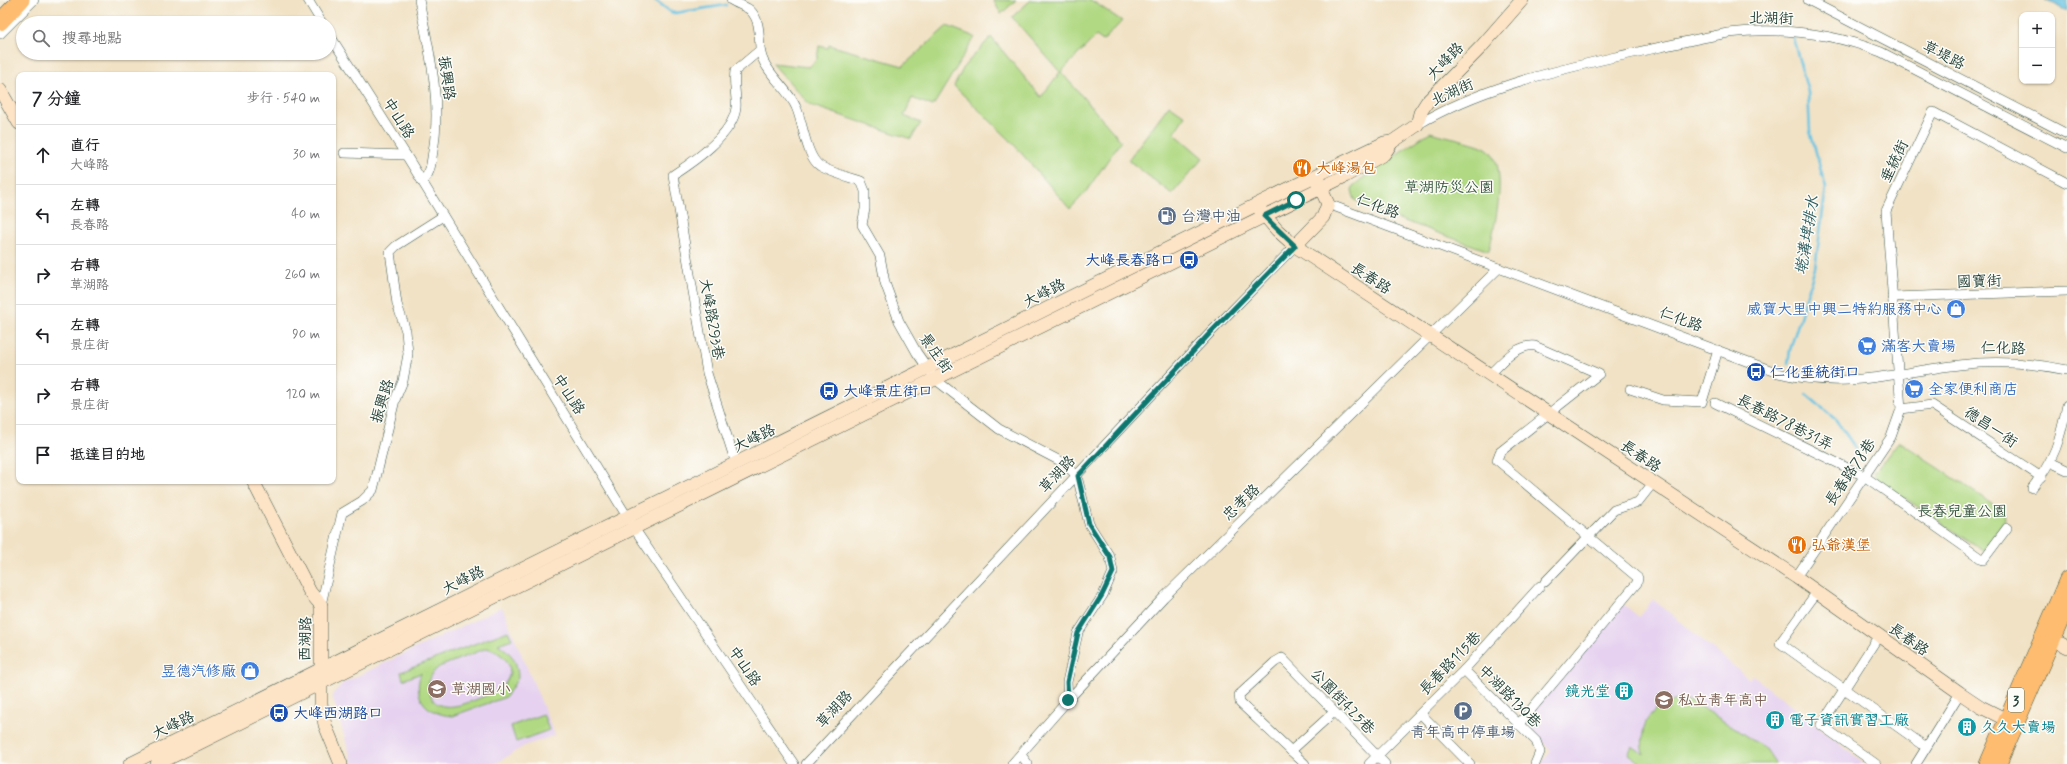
<!DOCTYPE html>
<html lang="zh-TW">
<meta charset="utf-8">
<style>
body{margin:0;font-family:Mynerve,"LXGW WenKai TC",sans-serif;background:#f6f6f6;color:#202124}
.controls{position:absolute;right:12px;top:12px;display:grid;overflow:hidden;border-radius:8px;box-shadow:0 1px 3px #0004}
.controls button{width:36px;height:36px;display:grid;place-items:center;padding:0;border:0;border-bottom:1px solid #e0e0e0;background:#fff;color:#202124;font:20px sans-serif}
.stop{position:absolute;width:12px;height:12px;margin:-9px;border:3px solid #0f766e;border-radius:50%;background:#fff}
.stop.end{background:#0f766e;border-color:#fff;box-shadow:0 1px 4px #0008}
.list{margin:0;padding:0;list-style:none}
h2{display:flex;justify-content:space-between;align-items:center;height:52px;margin:0;padding:0 16px;font-size:17px}
h2 small{font-size:13px;font-weight:400;color:#757577}
.list li{display:grid;grid-template-columns:26px 1fr auto;gap:12px;align-items:center;box-sizing:border-box;height:60px;padding:0 16px;border-top:1px solid #e0e0e0}
.list b{display:block;font-size:15px;white-space:nowrap}
.list p{margin:0;font-size:13px;white-space:nowrap;color:#757577}
.list em{font-size:13px;font-style:normal;color:#757577}
.icon{flex:none;width:22px;height:22px;fill:none;stroke:currentColor;stroke-width:2;stroke-linecap:round;stroke-linejoin:round}
.map{position:relative;flex:none;width:2067px;height:764px;overflow:hidden}
.search{position:absolute;background:#fff;box-shadow:0 1px 3px #0004;left:16px;top:16px;width:320px;height:44px;display:flex;align-items:center;gap:10px;box-sizing:border-box;padding:0 14px;border-radius:22px;color:#757577;font-size:15px}
.panel{position:absolute;background:#fff;box-shadow:0 1px 3px #0004;left:16px;top:72px;width:320px;height:412px;border-radius:8px}
.map>svg:first-child{display:block}
.built{fill:#e6d2f0}
.green{fill:#b1d983;stroke:#688b5c;fill-rule:evenodd}
.water{fill:#64c3e3;stroke:#42808c}
.lines{fill:none;stroke-linecap:round;stroke-linejoin:round}
.stream{stroke:#64c3e3;stroke-width:2.5}
.street-casing{stroke:#3e564a;stroke-width:10}
.secondary-casing{stroke:#3e564a;stroke-width:14}
.primary-casing{stroke:#3e564a;stroke-width:16}
.highway-casing{stroke:#3e564a;stroke-width:18}
.street{stroke:#fff;stroke-width:9}
.secondary{stroke:#fee4c6;stroke-width:13}
.primary{stroke:#fdbc70;stroke-width:15}
.highway{stroke:#fdbc70;stroke-width:17}
.route{stroke:#0f766e;stroke-width:5}
.labels{text-anchor:middle;stroke-width:3;stroke-linejoin:round;paint-order:stroke}
.shield{fill:#fdfcf7;stroke:#62766e;stroke-width:1}
.shield-label{font-size:14px;font-weight:bold;fill:#1f3d34}
.street-label{font-size:15px;fill:#1f3d34;stroke:#fdfcf7}
.food-label{font-size:15px;fill:#c56008;stroke:#fdfcf7;text-anchor:start}
.park-label{font-size:15px;fill:#3c5c44;stroke:#fdfcf7}
.service-label{font-size:15px;fill:#4e5e75;stroke:#fdfcf7;text-anchor:start}
.transit-label{font-size:15px;fill:#164399;stroke:#fdfcf7;text-anchor:start}
.shop-label{font-size:15px;fill:#366cbe;stroke:#fdfcf7;text-anchor:end}
.education-label{font-size:15px;fill:#785e54;stroke:#fdfcf7;text-anchor:start}
.culture-label{font-size:15px;fill:#0d838f;stroke:#fdfcf7;text-anchor:start}
.water-label{font-size:16px;font-style:italic;fill:#305e60;stroke:#fdfcf7}
</style>
<div class="map">
<svg width="2067" height="764" viewBox="0 0 2067 764">
<rect width="100%" height="100%" fill="#fdfcf7"/>
<filter id="ink" filterUnits="userSpaceOnUse"><feTurbulence type="fractalNoise" baseFrequency=".025" numOctaves="2"/><feDisplacementMap in="SourceGraphic" scale="8" xChannelSelector="R" yChannelSelector="G"/><feConvolveMatrix kernelMatrix="1 2 1 2 8 2 1 2 1" color-interpolation-filters="sRGB"/></filter>
<filter id="wash" filterUnits="userSpaceOnUse"><feTurbulence type="fractalNoise" baseFrequency=".012" numOctaves="4" result="noise"/><feDisplacementMap in="SourceGraphic" scale="16" xChannelSelector="R" yChannelSelector="G"/><feGaussianBlur stdDeviation="0.9" result="paint"/><feColorMatrix in="noise" values="0 0 0 0 0 0 0 0 0 0 0 0 0 0 0 0 0 1.4 0 .05"/><feComposite in="paint" operator="in"/></filter>
<g filter="url(#wash)">
<rect width="100%" height="100%" fill="#f1e2c5"/>
<!-- built -->
<g class="built">
<path d="M1653,599L1749,679L1752,675L1865,764H1541L1551,750L1527,725L1526,720L1623,604L1639,617Z"/>
<path d="M502,607L555,735L524,746L495,764H353L332,695L343,683Z"/>
</g>
<!-- green -->
<g class="green">
<path d="M993,0H1016L1001,14Z"/>
<path d="M1031,0H1091L1122,21L1103,41L1096,36L1061,72L1121,141L1085,193L1070,209L1009,139L954,86L965,65L991,37L1041,97L1060,72L1012,17Z"/>
<path d="M947,26L975,37L933,106L912,98L904,116L921,123L911,139L810,105L772,63L809,67L817,59L819,46L828,48L829,45L903,66Z"/>
<path d="M1169,105L1185,116L1174,133L1203,158L1172,194L1128,160Z"/>
<path d="M1430,132C1443,136 1476,142 1486,148C1511,163 1494,228 1489,251L1379,212L1355,200L1352,191L1353,186L1376,168Z"/>
<path d="M1899,441L2004,512L2005,519L1983,551L1878,480L1874,473Z"/>
<path d="M508,631L512,639L498,644C512,653 518,662 518,678L506,697L452,716C427,714 412,698 421,673L403,680L401,672ZM487,648C508,655 519,671 500,689C483,696 433,725 429,688C428,680 432,672 439,667Z"/>
<path d="M1678,700L1694,702L1766,749L1776,764H1642L1628,754L1632,746L1644,754C1638,726 1649,706 1678,700Z"/>
<path d="M543,714L549,730L516,742L511,726Z"/>
</g>
<!-- water -->
<path class="water" d="M2045,0H2067V11Z"/>
<g class="lines">
<!-- stream -->
<g class="stream">
<path d="M655,0L671,12L675,13L726,5"/>
<path d="M1788,364L1790,350L1815,268L1826,188L1810,131L1808,92L1793,38"/>
<path d="M1806,394L1836,420L1859,453"/>
</g>
</g>
</g>
<g filter="url(#ink)">
<g class="lines">
<defs>
<g id="street">
<path d="M308,0L322,23"/>
<path d="M419,0C429,50 442,100 433,151C431,163 431,174 422,181"/>
<path d="M731,0C737,4 745,6 750,10C765,25 755,46 764,62C772,78 789,91 796,107C803,122 806,157 820,166C832,173 848,177 861,181L865,191V209L862,225L880,256L885,283L899,321L917,353L936,380L999,429L1064,463L1077,476L1089,524L1110,557L1113,572L1103,595L1078,633L1067,682L1068,700"/>
<path d="M1808,0L2067,134"/>
<path d="M0,34L34,0"/>
<path d="M329,34L406,155L634,528L794,764"/>
<path d="M1417,125C1478,89 1545,73 1615,57C1653,49 1690,40 1728,33C1781,27 1832,33 1881,52L2067,148"/>
<path d="M344,153L406,155"/>
<path d="M1328,204L1778,373C1853,392 1907,368 1979,363C2009,361 2038,364 2067,370"/>
<path d="M1892,297L2067,291"/>
<path d="M1489,375C1502,363 1516,344 1535,346L1599,374L1500,452L1497,460L1638,578L1637,583L1518,725"/>
<path d="M1630,389L1663,400L1702,402L1718,350"/>
<path d="M1715,403L1864,476L1983,560L2007,528"/>
<path d="M1901,409L1932,405L2041,477"/>
<path d="M2050,462L2067,470"/>
<path d="M736,464L707,373L673,175C693,162 733,135 736,108C737,96 733,84 735,71L760,50"/>
<path d="M2032,488C2055,459 2060,440 2067,405"/>
<path d="M1796,577L1891,437L1901,409L1886,211L1933,112L2067,183"/>
<path d="M1545,582L1614,510L1638,502L1653,483"/>
<path d="M1817,592L1780,643L1926,747"/>
<path d="M321,605L342,513L362,501L373,490L395,400L403,381L408,354L406,331L397,304L390,252L396,246L443,216"/>
<path d="M1464,670L1536,741L1540,752L1535,764"/>
<path d="M1421,714L1470,764"/>
<path d="M1291,751L1334,712"/>
<path d="M1021,755L1028,764"/>
<path d="M806,764L1211,332L1295,246"/>
<path d="M1012,764L1068,700L1164,597L1499,268"/>
<path d="M1305,764L1240,703L1239,695L1275,662L1282,658L1385,764"/>
<path d="M1369,764L1464,670L1540,586"/>
<path d="M1876,764L1821,725L1878,637"/>
<path d="M1916,764L1960,693"/>
</g>
<g id="secondary">
<path d="M0,90L19,123"/>
<path d="M1260,210L1277,230L1295,246L1796,577L1960,693L1981,707L2015,724"/>
<path d="M1295,246L1323,217L1328,204L1318,182"/>
<path d="M253,481L310,592L321,605V704L325,725L341,764"/>
<path d="M2044,635L2067,647"/>
<path d="M130,764L1288,189L1384,143L1392,142"/>
<path d="M157,764L1345,176L1384,154L1392,142L1417,125L1420,113L1427,102L1481,47L1522,0"/>
</g>
<g id="primary">
<path d="M1987,764L2067,579"/>
<path d="M1999,764L2067,607"/>
</g>
<path id="highway" d="M0,22L21,0"/>
</defs>
<!-- street casing -->
<use href="#street" class="street-casing"/>
<!-- secondary casing -->
<use href="#secondary" class="secondary-casing"/>
<!-- primary casing -->
<use href="#primary" class="primary-casing"/>
<!-- highway casing -->
<use href="#highway" class="highway-casing"/>
<!-- street -->
<use href="#street" class="street"/>
<!-- secondary -->
<use href="#secondary" class="secondary"/>
<!-- primary -->
<use href="#primary" class="primary"/>
<!-- highway -->
<use href="#highway" class="highway"/>
</g>
</g>
<g class="lines" filter="url(#ink)">
<!-- route -->
<path class="route" d="M1068,700L1067,682L1078,633L1102,595L1113,572L1110,557L1089,524L1078,476L1211,332L1295,246L1264,216L1296,200"/>
</g>
<!-- icons -->
<defs>
<symbol id="restaurant-disc" viewBox="-11 -11 22 22"><circle r="9.5" fill="#e8710a" stroke="#fdfcf7"/><path d="M-5-6h1v4h1v-4h1v4h1v-4h1v5L-1.5 .5V6h-2V.5L-5-1ZM5-6V6H3V1.5H1.5Q1.5-4 5-6Z" fill="#fff"/></symbol>
<symbol id="fuel-disc" viewBox="-11 -11 22 22"><circle r="9.5" fill="#5c6f8a" stroke="#fdfcf7"/><path d="M-5.5-6h7V0h2V4h1.3V-2.5L3-4.5l.8-.8L6-3V5H2.5V1h-1V6h-7ZM-4.2-4.7v3.2H.2V-4.7Z" fill="#fff"/></symbol>
<symbol id="bus-disc" viewBox="-11 -11 22 22"><circle r="9.5" fill="#1a4fb4" stroke="#fdfcf7"/><path d="M-5-6H5V4H4V6H2V4H-2V6H-4V4H-5ZM-3.5-4V0h7V-4ZM-3.5 1.2v1.5H-2V1.2ZM2 1.2v1.5H3.5V1.2Z" fill="#fff"/></symbol>
<symbol id="shop-disc" viewBox="-11 -11 22 22"><circle r="9.5" fill="#3f7fe0" stroke="#fdfcf7"/><path d="M-5-2.5h2.3a2.7 3.5 0 0 1 5.4 0H5L5.5 6h-11ZM-1.5-2.5h3a1.5 2.3 0 0 0-3 0Z" fill="#fff"/></symbol>
<symbol id="supermarket-disc" viewBox="-11 -11 22 22"><circle r="9.5" fill="#3f7fe0" stroke="#fdfcf7"/><path d="M-6-5.5h2.5l.6 2H6L4.5 2H-2.5L-4.4-4H-6ZM-1.5 3.2a1.3 1.3 0 1 0 .1 0ZM3 3.2a1.3 1.3 0 1 0 .1 0Z" fill="#fff"/></symbol>
<symbol id="school-disc" viewBox="-11 -11 22 22"><circle r="9.5" fill="#8d6e63" stroke="#fdfcf7"/><path d="M0-5L7-2L0 1L-7-2ZM-4 1L0 2.5L4 1V4Q0 6-4 4Z" fill="#fff"/></symbol>
<symbol id="building-disc" viewBox="-11 -11 22 22"><circle r="9.5" fill="#0f9aa8" stroke="#fdfcf7"/><path d="M-4-6H4V6H1V3H-1V6H-4ZM-2.5-4.3h1.7v1.8h-1.7ZM.8-4.3h1.7v1.8H.8ZM-2.5-1h1.7V.8h-1.7ZM.8-1h1.7V.8H.8Z" fill="#fff"/></symbol>
<symbol id="parking-disc" viewBox="-11 -11 22 22"><circle r="9.5" fill="#5c6f8a" stroke="#fdfcf7"/><path d="M-3.5-5.5H1a3.5 3.5 0 0 1 0 7H-1V5.5H-3.5ZM-1-3.4V-.6H.8a1.4 1.4 0 0 0 0-2.8Z" fill="#fff"/></symbol>
</defs>
<g fill-rule="evenodd">
<use href="#restaurant-disc" x="1291" y="157" width="22" height="22"/>
<use href="#fuel-disc" x="1156" y="205" width="22" height="22"/>
<use href="#bus-disc" x="1178" y="249" width="22" height="22"/>
<use href="#shop-disc" x="1945" y="298" width="22" height="22"/>
<use href="#supermarket-disc" x="1856" y="335" width="22" height="22"/>
<use href="#bus-disc" x="1745" y="361" width="22" height="22"/>
<use href="#supermarket-disc" x="1903" y="378" width="22" height="22"/>
<use href="#bus-disc" x="818" y="380" width="22" height="22"/>
<use href="#restaurant-disc" x="1786" y="534" width="22" height="22"/>
<use href="#shop-disc" x="239" y="660" width="22" height="22"/>
<use href="#school-disc" x="426" y="678" width="22" height="22"/>
<use href="#building-disc" x="1613" y="680" width="22" height="22"/>
<use href="#school-disc" x="1653" y="689" width="22" height="22"/>
<use href="#parking-disc" x="1452" y="700" width="22" height="22"/>
<use href="#bus-disc" x="268" y="702" width="22" height="22"/>
<use href="#building-disc" x="1764" y="709" width="22" height="22"/>
<use href="#building-disc" x="1956" y="716" width="22" height="22"/>
</g>
<g class="labels">
<!-- shield labels -->
<rect class="shield" x="2008" y="688" width="16" height="24" rx="3"/>
<g class="shield-label">
<text x="2016" y="705">3</text>
</g>
<!-- street labels -->
<g class="street-label">
<text transform="translate(1771 18) rotate(1)" y="5">北湖街</text>
<text transform="translate(1944 55) rotate(27)" y="5">草堤路</text>
<text transform="translate(1445 61) rotate(-46)" y="5">大峰路</text>
<text transform="translate(447 78) rotate(82)" y="5">振興路</text>
<text transform="translate(1452 92) rotate(-24)" y="5">北湖街</text>
<text transform="translate(399 118) rotate(58)" y="5">中山路</text>
<text transform="translate(1894 161) rotate(-64)" y="5">垂統街</text>
<text transform="translate(1378 206) rotate(20)" y="5">仁化路</text>
<text transform="translate(1371 278) rotate(33)" y="5">長春路</text>
<text transform="translate(1979 281) rotate(-2)" y="5">國寶街</text>
<text transform="translate(1044 293) rotate(-27)" y="5">大峰路</text>
<text transform="translate(712 319) rotate(80)" y="5">大峰路293巷</text>
<text transform="translate(1681 319) rotate(20)" y="5">仁化路</text>
<text transform="translate(2003 348) rotate(1)" y="5">仁化路</text>
<text transform="translate(936 353) rotate(55)" y="5">景庄街</text>
<text transform="translate(569 394) rotate(57)" y="5">中山路</text>
<text transform="translate(382 401) rotate(-73)" y="5">振興路</text>
<text transform="translate(1785 422) rotate(27)" y="5">長春路78巷31弄</text>
<text transform="translate(1991 427) rotate(34)" y="5">德昌一街</text>
<text transform="translate(754 438) rotate(-26)" y="5">大峰路</text>
<text transform="translate(1641 456) rotate(34)" y="5">長春路</text>
<text transform="translate(1850 472) rotate(-56)" y="5">長春路78巷</text>
<text transform="translate(1057 474) rotate(-47)" y="5">草湖路</text>
<text transform="translate(1241 502) rotate(-44)" y="5">忠孝路</text>
<text transform="translate(463 580) rotate(-27)" y="5">大峰路</text>
<text transform="translate(305 639) rotate(-89)" y="5">西湖路</text>
<text transform="translate(1909 639) rotate(35)" y="5">長春路</text>
<text transform="translate(1450 663) rotate(-46)" y="5">長春路115巷</text>
<text transform="translate(745 666) rotate(56)" y="5">中山路</text>
<text transform="translate(1510 696) rotate(45)" y="5">中湖路130巷</text>
<text transform="translate(1343 701) rotate(46)" y="5">公園街425巷</text>
<text transform="translate(834 709) rotate(-47)" y="5">草湖路</text>
<text transform="translate(173 725) rotate(-26)" y="5">大峰路</text>
</g>
<!-- food labels -->
<g class="food-label">
<text x="1316" y="173">大峰湯包</text>
<text x="1811" y="550">弘爺漢堡</text>
</g>
<!-- park labels -->
<g class="park-label">
<text x="1449" y="192">草湖防災公園</text>
<text x="1962" y="516">長春兒童公園</text>
</g>
<!-- service labels -->
<g class="service-label">
<text x="1181" y="221">台灣中油</text>
<text x="1463" y="737" text-anchor="middle">青年高中停車場</text>
</g>
<!-- transit labels -->
<g class="transit-label">
<text x="1175" y="265" text-anchor="end">大峰長春路口</text>
<text x="1770" y="377">仁化垂統街口</text>
<text x="843" y="396">大峰景庄街口</text>
<text x="293" y="718">大峰西湖路口</text>
</g>
<!-- shop labels -->
<g class="shop-label">
<text x="1942" y="314">威寶大里中興二特約服務中心</text>
<text x="1881" y="351" text-anchor="start">滿客大賣場</text>
<text x="1928" y="394" text-anchor="start">全家便利商店</text>
<text x="236" y="676">昱德汽修廠</text>
</g>
<!-- education labels -->
<g class="education-label">
<text x="451" y="694">草湖國小</text>
<text x="1678" y="705">私立青年高中</text>
</g>
<!-- culture labels -->
<g class="culture-label">
<text x="1610" y="696" text-anchor="end">鏡光堂</text>
<text x="1789" y="725">電子資訊實習工廠</text>
<text x="1981" y="732">久久大賣場</text>
</g>
<!-- water labels -->
<g class="water-label">
<text transform="translate(1806 235) rotate(-81)" y="6">墘溝埤排水</text>
</g>
</g>
</svg>
<div class="controls">
<button>+</button>
<button>−</button>
</div>
<div class="stop" style="left:1296px;top:200px"></div>
<div class="stop end" style="left:1068px;top:700px"></div>
<div class="search"><svg class="icon" aria-label="search" viewBox="0 0 24 24"><circle cx="10" cy="10" r="6"/><path d="M15 15l6 6"/></svg>搜尋地點</div>
<section class="panel">
<h2>7 分鐘<small>步行 · 540 m</small></h2>
<ul class="list">
<li><svg class="icon" aria-label="ahead" viewBox="0 0 24 24"><path d="M12 20V5M6 11l6-6 6 6"/></svg><div><b>直行</b><p>大峰路</p></div><em>30 m</em></li>
<li><svg class="icon" aria-label="left" viewBox="0 0 24 24"><path d="M17 20v-9H6M10 6l-5 5 5 5"/></svg><div><b>左轉</b><p>長春路</p></div><em>40 m</em></li>
<li><svg class="icon" aria-label="right" viewBox="0 0 24 24"><path d="M7 20v-9h11M14 6l5 5-5 5"/></svg><div><b>右轉</b><p>草湖路</p></div><em>260 m</em></li>
<li><svg class="icon" aria-label="left" viewBox="0 0 24 24"><path d="M17 20v-9H6M10 6l-5 5 5 5"/></svg><div><b>左轉</b><p>景庄街</p></div><em>90 m</em></li>
<li><svg class="icon" aria-label="right" viewBox="0 0 24 24"><path d="M7 20v-9h11M14 6l5 5-5 5"/></svg><div><b>右轉</b><p>景庄街</p></div><em>120 m</em></li>
<li><svg class="icon" aria-label="arrive" viewBox="0 0 24 24"><path d="M6 21V4h12l-3 4 3 4H6"/></svg><div><b>抵達目的地</b></div></li>
</ul>
</section>
</div>
